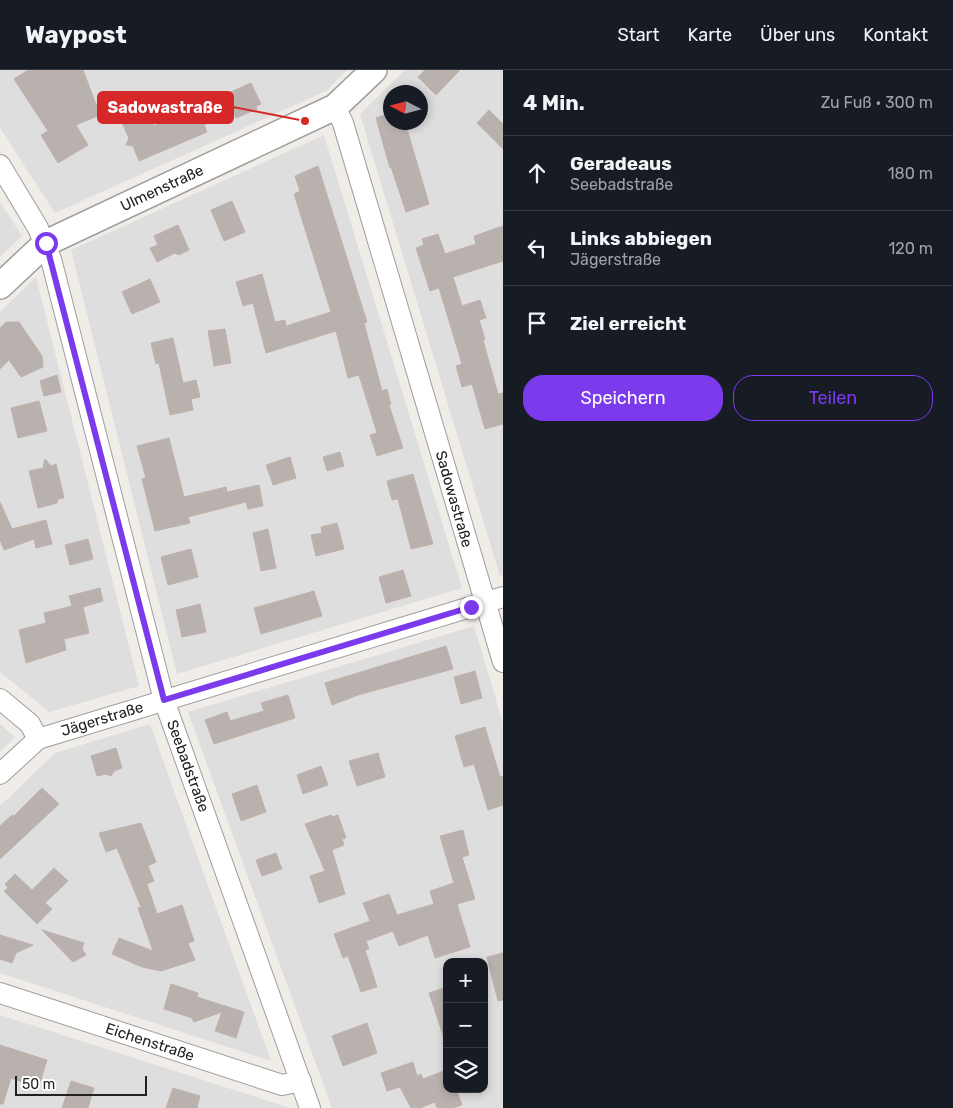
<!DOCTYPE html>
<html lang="de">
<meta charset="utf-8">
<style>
body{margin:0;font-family:Rubik,sans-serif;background:#242831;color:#f1f3f6}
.controls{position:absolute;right:15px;bottom:15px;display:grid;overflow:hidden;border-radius:10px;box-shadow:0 2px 8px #0003}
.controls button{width:45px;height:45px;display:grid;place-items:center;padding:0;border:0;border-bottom:1px solid #363941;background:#171b24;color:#f1f3f6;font:25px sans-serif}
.compass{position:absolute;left:383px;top:15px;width:45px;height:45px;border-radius:50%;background:#171b24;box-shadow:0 2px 8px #0003;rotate:276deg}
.scale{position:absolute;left:15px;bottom:12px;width:132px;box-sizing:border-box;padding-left:5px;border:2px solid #212121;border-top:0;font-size:14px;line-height:18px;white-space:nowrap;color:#212121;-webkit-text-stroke:4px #fff;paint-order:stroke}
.stop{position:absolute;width:15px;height:15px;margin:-11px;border:4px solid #7c3aed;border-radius:50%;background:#fff}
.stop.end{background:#7c3aed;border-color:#fff;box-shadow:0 1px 5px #0008}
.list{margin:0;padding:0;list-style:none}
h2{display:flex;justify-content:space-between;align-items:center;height:65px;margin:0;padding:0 20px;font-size:21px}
h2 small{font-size:16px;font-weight:400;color:#9ea1a6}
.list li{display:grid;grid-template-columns:32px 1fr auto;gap:15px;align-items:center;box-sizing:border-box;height:75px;padding:0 20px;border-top:1px solid #363941}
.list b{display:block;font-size:19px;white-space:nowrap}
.list p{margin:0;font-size:16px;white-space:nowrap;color:#9ea1a6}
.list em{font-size:16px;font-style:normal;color:#9ea1a6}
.actions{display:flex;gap:10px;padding:15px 20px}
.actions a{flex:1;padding:11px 0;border:1px solid #7c3aed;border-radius:20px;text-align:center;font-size:18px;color:#7c3aed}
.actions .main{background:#7c3aed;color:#fff}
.icon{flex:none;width:28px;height:28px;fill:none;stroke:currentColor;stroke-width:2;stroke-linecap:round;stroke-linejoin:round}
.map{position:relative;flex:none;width:503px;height:1038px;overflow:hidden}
header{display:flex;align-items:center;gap:30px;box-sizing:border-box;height:70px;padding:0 25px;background:#171b24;border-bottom:1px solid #363941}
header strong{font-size:24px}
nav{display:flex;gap:28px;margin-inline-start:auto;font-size:18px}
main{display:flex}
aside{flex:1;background:#171b24}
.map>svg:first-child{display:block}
.residential{fill:#dfdede;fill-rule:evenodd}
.building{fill:#b9b1ae;stroke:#c0b1ac}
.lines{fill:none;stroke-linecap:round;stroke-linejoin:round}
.minor-casing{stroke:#9e9e9e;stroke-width:22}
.tertiary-casing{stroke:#9e9e9e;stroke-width:28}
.minor{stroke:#fff;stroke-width:20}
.tertiary{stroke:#fff;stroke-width:25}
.route{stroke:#7c3aed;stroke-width:6}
.labels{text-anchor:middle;stroke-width:4;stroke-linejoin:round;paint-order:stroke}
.street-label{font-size:15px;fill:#212121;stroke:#fff}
.leader{fill:none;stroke:#d62828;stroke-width:2}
.callout-dot{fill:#d62828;stroke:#fff;stroke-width:2}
.callout{fill:#d62828;stroke:#d62828;stroke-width:2}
.callout-label{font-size:16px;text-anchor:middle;font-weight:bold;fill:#fff}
</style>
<header>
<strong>Waypost</strong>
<nav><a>Start</a><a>Karte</a><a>Über uns</a><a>Kontakt</a></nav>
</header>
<main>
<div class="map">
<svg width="503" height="1038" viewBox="0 0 503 1038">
<rect width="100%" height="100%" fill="#f0ece8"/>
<!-- residential -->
<g class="residential">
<path d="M0,0H347L326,21L55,143L0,58Z"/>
<path d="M405,0H503V505L500,506L360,44ZM390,22H420V52H390Z"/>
<path d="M324,65L462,518L177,604L71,180Z"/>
<path d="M0,132L22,166L0,187Z"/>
<path d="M36,207L139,616L49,642L0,602V242Z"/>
<path d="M474,556L503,653V1038H332L188,642ZM447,892H484V1019H447Z"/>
<path d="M0,654L15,667L0,682Z"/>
<path d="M150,654L271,991L0,903V736L55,683Z"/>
<path d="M0,945L290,1038H0Z"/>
</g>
<!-- building -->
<g class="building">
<path d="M28,0H83L100,45L76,55L88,75L58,93L41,65L48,61L14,9Z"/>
<path d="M425,0H460L436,25L418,7Z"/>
<path d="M251,13L261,34L256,36L257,39L236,48L234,43L204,55L207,62L139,91L133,76L126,75L129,68L122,53L147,41L154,56Z"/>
<path d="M489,40L503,54V79L477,53Z"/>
<path d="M390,43V52H405L429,134L406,142L391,97L390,98L376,48Z"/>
<path d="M318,96L367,252L364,253L382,321L387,319L391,334L389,335L403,378L377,386L370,365L377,363L359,305L348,308L336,261L266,283L253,233L243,236L236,212L262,204L275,252L285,250L286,256L331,242L294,124L300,121L295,106Z"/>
<path d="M232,131L245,162L224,171L211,140Z"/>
<path d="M178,155L189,180L179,185L175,183L157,192L150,178L158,175L154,166Z"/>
<path d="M503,156V191L453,207L462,236L480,230L486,248L479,250L485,269L483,270L498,324L503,323V354L485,359L472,314L462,317L456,296L462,294L439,218L430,221L416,178L424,175L422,169L438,164L445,184L476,174L474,166Z"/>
<path d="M150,209L160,232L132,244L122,222Z"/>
<path d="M6,252H19L42,286L43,297L21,307L9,290L0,299V258Z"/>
<path d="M225,259L231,293L214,296L208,261Z"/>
<path d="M173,268L183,313L196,310L200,327L191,329L193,340L170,345L159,293L156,294L151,273Z"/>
<path d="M57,305L61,322L44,326L40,311Z"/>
<path d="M39,331L47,361L18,368L11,338Z"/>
<path d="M169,368L184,427L226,417L227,422L259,415L263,436L248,439L246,432L188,447L190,453L155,461L142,409L146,408L137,376Z"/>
<path d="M340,382L344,396L327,401L323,387Z"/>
<path d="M290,387L296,408L273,415L266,395Z"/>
<path d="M45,389L51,396L56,394L64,428L58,429L57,433L38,438L29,401L43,398Z"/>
<path d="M413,404L433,474L411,479L398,429L392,430L387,411Z"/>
<path d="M0,432L12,459L46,450L52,474L36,478L34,469L4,480L0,470Z"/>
<path d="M337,453L344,479L316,486L311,465L322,463L321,457Z"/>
<path d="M268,459L276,498L261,501L253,463Z"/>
<path d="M88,469L93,489L70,495L65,475Z"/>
<path d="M191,479L198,507L168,515L161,487Z"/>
<path d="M403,500L411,526L386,533L379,507Z"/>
<path d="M100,518L103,531L83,537L89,563L64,569L66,580L26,593L19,560L46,553L44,543L72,536L69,526Z"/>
<path d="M314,521L322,546L261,564L254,538Z"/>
<path d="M200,534L206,562L182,567L176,540Z"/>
<path d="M446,576L453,599L358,625L332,635L325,613Z"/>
<path d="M475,601L482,628L461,634L454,607Z"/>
<path d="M288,625L295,648L214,674L205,650L227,642L230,651L264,641L261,633Z"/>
<path d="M485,657L500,707L503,706V735L488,740L474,694L464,697L455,666Z"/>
<path d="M116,678L122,698L114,701L111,706L106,704L97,706L91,686Z"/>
<path d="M378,683L385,707L357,716L349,691Z"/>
<path d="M321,696L328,715L303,724L297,705Z"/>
<path d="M257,715L266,742L241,751L232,724Z"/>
<path d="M42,718L59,734L0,789V756L12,745L14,746Z"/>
<path d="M331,745L332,747L338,745L346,768L342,769L344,775L332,780L345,824L319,833L310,806L325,801L305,754Z"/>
<path d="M141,753L156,792L148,796L154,811L147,814L157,844L182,835L194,871L188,873L195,890L161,901L142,897L112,884L119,868L153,881L138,838L141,837L117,778L106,782L99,763Z"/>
<path d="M463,760L469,785L462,787L475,829L457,834L470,877L435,888L428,865L399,876L393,861L366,871L369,879L365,880L377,917L361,922L348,886L343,888L334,864L370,851L363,833L389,824L397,845L434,834L430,821L454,813L440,766Z"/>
<path d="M276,783L282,799L262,806L256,790Z"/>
<path d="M54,798L68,811L45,833L52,839L37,854L4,821L8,818L5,814L15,804L32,820Z"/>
<path d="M42,860L84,873L82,879L86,885L73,892Z"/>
<path d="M0,865L33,875L16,883L12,893L0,889Z"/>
<path d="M503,883V930L498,931L487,887Z"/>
<path d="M171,914L198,923L197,927L244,942L236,968L215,961L222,942L194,952L192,948L164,939Z"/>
<path d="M447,917V968H444L429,923Z"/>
<path d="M367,953L377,983L343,996L332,966Z"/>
<path d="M0,975L47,990L40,1013L34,1011L28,1014L11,1008L3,1034H0Z"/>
<path d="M413,992L417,1006L421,1004L423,1009L444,1001L447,1019H456L462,1035L452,1038H437L435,1032L420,1038H411L400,1017L387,1021L381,1003Z"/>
<path d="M71,1011L94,1018L88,1038H62Z"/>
<path d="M173,1018L200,1026L197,1038H166Z"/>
</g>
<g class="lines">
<defs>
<g id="minor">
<path d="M335,37L343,53L503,592"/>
<path d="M0,95L38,158L51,189L164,630L310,1038"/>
<path d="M0,629L30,654L38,669"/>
<path d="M0,704L38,669L503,527"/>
<path d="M0,923L282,1015L301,1011"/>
</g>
<path id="tertiary" d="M0,216L46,173L335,37L374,0"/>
</defs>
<!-- minor casing -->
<use href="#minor" class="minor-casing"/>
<!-- tertiary casing -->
<use href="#tertiary" class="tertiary-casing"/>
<!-- minor -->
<use href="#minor" class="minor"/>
<!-- tertiary -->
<use href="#tertiary" class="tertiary"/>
</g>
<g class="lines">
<!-- route -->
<path class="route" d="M46,173L164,630L471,537"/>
</g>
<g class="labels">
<!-- street labels -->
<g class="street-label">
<text transform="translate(162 118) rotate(-25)" y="5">Ulmenstraße</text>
<text transform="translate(454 429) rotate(74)" y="5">Sadowastraße</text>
<text transform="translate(102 649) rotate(-17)" y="5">Jägerstraße</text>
<text transform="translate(188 696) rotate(70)" y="5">Seebadstraße</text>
<text transform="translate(150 972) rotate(18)" y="5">Eichenstraße</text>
</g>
</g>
<!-- callouts -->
<path class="leader" d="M305 51L233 37"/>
<circle class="callout-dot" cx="305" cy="51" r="5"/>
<rect class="callout" x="98" y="22" width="135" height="31" rx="5"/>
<g class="callout-label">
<text x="165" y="43">Sadowastraße</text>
</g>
</svg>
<div class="controls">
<button>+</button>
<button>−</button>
<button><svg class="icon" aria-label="layers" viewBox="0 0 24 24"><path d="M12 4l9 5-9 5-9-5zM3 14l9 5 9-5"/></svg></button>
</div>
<svg class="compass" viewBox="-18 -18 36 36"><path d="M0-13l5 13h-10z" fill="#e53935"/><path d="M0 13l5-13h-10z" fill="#9ea1a6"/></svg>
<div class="scale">50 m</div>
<div class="stop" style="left:46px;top:173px"></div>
<div class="stop end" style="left:471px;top:537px"></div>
</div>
<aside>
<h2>4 Min.<small>Zu Fuß · 300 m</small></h2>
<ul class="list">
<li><svg class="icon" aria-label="ahead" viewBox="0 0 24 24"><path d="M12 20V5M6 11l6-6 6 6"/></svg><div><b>Geradeaus</b><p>Seebadstraße</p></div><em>180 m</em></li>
<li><svg class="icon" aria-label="left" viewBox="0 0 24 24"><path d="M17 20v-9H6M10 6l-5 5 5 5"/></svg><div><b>Links abbiegen</b><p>Jägerstraße</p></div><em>120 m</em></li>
<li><svg class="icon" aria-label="arrive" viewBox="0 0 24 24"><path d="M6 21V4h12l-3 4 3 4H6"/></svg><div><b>Ziel erreicht</b></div></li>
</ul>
<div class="actions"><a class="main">Speichern</a><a>Teilen</a></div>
</aside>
</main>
